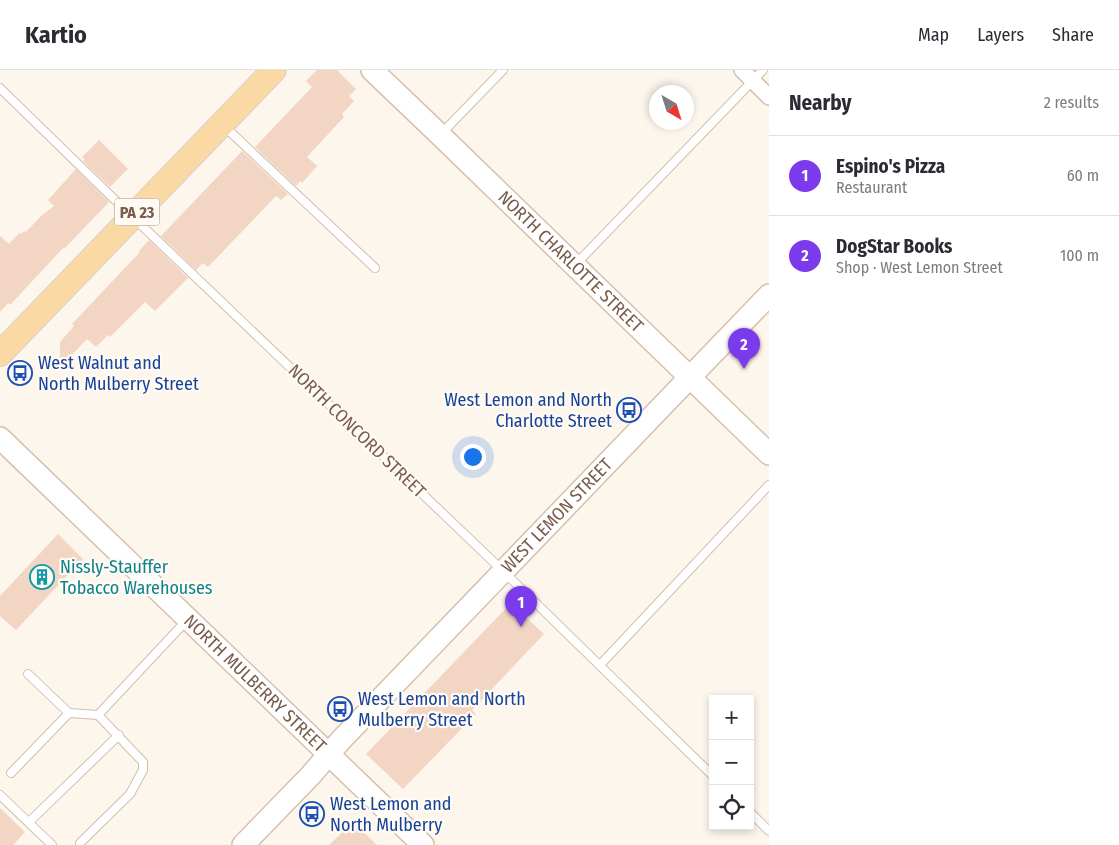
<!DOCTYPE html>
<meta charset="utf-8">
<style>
body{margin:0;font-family:"Fira Sans Condensed",sans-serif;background:#f7f7f7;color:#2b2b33}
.controls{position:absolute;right:15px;bottom:15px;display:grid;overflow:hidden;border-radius:0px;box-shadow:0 2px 8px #0003}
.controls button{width:45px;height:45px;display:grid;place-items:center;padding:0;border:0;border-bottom:1px solid #e1e1e2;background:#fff;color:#2b2b33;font:25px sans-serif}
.compass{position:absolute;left:649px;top:15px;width:45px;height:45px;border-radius:50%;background:#fff;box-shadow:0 2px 8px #0003;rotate:141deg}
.you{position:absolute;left:472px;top:386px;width:18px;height:18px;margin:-12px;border:4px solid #fff;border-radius:50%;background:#1a73e8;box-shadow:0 0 0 8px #1a73e833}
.badge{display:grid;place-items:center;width:32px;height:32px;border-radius:50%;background:#7c3aed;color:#fff;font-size:16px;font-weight:700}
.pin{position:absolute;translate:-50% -41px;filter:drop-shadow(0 1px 2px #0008)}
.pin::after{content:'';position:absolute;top:26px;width:18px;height:15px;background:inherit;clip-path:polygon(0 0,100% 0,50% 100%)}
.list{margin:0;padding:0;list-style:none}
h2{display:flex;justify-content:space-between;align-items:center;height:65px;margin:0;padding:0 20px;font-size:21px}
h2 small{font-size:16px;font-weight:400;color:#7c7c81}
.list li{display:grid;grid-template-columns:32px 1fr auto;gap:15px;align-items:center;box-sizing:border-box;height:80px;padding:0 20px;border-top:1px solid #e1e1e2}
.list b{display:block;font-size:19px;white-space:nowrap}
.list p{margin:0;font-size:16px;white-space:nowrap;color:#7c7c81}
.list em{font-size:16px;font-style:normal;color:#7c7c81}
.icon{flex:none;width:28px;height:28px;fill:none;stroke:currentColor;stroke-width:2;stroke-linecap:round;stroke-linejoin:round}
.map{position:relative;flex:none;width:769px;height:775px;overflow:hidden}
header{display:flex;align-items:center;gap:30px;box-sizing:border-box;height:70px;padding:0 25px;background:#fff;border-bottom:1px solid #e1e1e2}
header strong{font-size:24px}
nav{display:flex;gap:28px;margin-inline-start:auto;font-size:18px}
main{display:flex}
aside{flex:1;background:#fff}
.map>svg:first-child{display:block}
.building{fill:#f3d5c3}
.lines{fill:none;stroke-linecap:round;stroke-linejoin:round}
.lane-casing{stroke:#d1beb0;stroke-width:10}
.street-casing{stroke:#d1beb0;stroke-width:18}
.secondary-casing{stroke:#d6c0b0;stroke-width:24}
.primary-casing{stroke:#dad1cd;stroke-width:26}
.lane{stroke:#fff;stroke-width:8}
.street{stroke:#fff;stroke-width:15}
.secondary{stroke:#fff;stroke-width:21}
.primary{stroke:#fbd9a5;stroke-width:24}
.labels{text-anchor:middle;stroke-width:4.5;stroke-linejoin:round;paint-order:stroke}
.shield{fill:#fffaf3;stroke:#a28b7f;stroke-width:1}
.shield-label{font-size:16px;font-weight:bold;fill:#7a5c4d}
.street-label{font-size:18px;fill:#7a5c4d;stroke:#fffaf3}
.transit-label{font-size:18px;fill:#164399;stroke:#fffaf3;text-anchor:start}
.culture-label{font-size:18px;fill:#0d838f;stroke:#fffaf3;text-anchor:start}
</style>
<header>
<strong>Kartio</strong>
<nav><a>Map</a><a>Layers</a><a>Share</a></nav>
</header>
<main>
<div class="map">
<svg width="769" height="775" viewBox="0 0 769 775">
<rect width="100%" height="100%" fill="#fdf6ec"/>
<!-- building -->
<g class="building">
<path d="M317,0H337L356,19L349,26L354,31L342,44L344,47L307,87L317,96L302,113L300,111L296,116L255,77L312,17L306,11Z"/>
<path d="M99,70L128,99L110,117L83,91L85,90L82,87Z"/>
<path d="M242,81L288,124L281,130L276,126L208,197L203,193L196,200L161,166Z"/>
<path d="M76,99L109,132L65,178L64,177L10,235L8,233L0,242V166L9,174L20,162L21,164L24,161L26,162L41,146L54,136L48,130Z"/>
<path d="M149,170L188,208L155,241L145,232L110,267L108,265L96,277L87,269L60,297V272L74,256L72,254L140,182L139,181Z"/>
<path d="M58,464L83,489L16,560L0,546V526Z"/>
<path d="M511,533L544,564L472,640L476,644L403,719L366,684Z"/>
<path d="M0,738L25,762L13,775H0Z"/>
<path d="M353,752L377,775H329Z"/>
</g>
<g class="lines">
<defs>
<g id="lane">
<path d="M0,18L115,130L503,501L713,706"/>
<path d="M223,55L375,198"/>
<path d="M442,63L503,0"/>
<path d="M575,195L763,0"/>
<path d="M600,595L769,415"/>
<path d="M28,604L69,643L98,645"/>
<path d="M11,703L69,643"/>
<path d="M0,725L52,775"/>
<path d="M750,742L769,761"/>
<path d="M29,752L119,665"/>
<path d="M80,773L130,724L143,700V692L98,645L187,550"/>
</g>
<path id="street" d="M742,0L769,27"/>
<g id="secondary">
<path id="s1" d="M372,0L440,65L769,384"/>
<path id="s2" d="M0,368L423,775"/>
<path id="s3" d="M243,775L311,705L341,670L769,225"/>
</g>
<path id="primary" d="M0,284L274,0"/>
</defs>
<!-- lane casing -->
<use href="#lane" class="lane-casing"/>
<!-- street casing -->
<use href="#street" class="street-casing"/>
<!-- secondary casing -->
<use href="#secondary" class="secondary-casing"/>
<!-- primary casing -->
<use href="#primary" class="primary-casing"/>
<!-- lane -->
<use href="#lane" class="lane"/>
<!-- street -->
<use href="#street" class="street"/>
<!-- secondary -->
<use href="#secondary" class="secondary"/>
<!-- primary -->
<use href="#primary" class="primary"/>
</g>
<!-- icons -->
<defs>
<symbol id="bus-ring" viewBox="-11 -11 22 22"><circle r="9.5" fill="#fffaf3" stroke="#1a4fb4" stroke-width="1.5"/><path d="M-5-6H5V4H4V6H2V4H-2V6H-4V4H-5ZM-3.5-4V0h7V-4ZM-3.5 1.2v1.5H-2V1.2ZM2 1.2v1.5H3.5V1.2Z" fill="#1a4fb4"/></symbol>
<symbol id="building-ring" viewBox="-11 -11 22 22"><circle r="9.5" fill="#fffaf3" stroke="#0f9aa8" stroke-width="1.5"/><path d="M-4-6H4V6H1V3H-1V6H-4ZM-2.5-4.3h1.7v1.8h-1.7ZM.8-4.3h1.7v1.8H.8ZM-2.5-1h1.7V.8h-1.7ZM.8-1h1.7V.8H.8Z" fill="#0f9aa8"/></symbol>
</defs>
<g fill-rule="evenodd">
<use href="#bus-ring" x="6" y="289" width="28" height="28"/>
<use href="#bus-ring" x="615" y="326" width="28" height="28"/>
<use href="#building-ring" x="28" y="493" width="28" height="28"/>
<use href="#bus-ring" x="326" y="625" width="28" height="28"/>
<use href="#bus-ring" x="298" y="730" width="28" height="28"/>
</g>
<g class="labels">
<!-- shield labels -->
<rect class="shield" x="114.5" y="128.5" width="45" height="27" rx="4"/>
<g class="shield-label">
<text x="137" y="148">PA 23</text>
</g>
<!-- street labels -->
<g class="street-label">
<text dy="6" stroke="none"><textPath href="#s1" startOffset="276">NORTH CHARLOTTE STREET</textPath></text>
<text transform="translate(357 361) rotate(44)" y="6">NORTH CONCORD STREET</text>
<text dy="6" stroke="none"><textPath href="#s3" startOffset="455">WEST LEMON STREET</textPath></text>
<text dy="6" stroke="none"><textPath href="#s2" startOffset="354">NORTH MULBERRY STREET</textPath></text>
</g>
<!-- transit labels -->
<g class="transit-label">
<text x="38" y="299">West Walnut and<tspan x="38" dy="21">North Mulberry Street</tspan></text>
<text x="612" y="336" text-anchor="end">West Lemon and North<tspan x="612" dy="21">Charlotte Street</tspan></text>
<text x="358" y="635">West Lemon and North<tspan x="358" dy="21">Mulberry Street</tspan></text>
<text x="330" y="740">West Lemon and<tspan x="330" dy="21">North Mulberry</tspan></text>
</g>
<!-- culture labels -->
<g class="culture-label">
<text x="60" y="503">Nissly-Stauffer<tspan x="60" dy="21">Tobacco Warehouses</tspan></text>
</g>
</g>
</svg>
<div class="controls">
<button>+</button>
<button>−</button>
<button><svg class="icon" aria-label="locate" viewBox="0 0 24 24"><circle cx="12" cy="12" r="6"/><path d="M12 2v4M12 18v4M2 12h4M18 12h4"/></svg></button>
</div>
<svg class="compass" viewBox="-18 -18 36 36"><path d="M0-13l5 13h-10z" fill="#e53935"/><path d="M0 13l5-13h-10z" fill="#7c7c81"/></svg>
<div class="you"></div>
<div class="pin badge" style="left:521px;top:557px">1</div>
<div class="pin badge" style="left:744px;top:299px">2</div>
</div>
<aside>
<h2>Nearby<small>2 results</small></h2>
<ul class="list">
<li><span class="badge">1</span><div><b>Espino's Pizza</b><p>Restaurant</p></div><em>60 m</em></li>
<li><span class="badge">2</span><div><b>DogStar Books</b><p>Shop · West Lemon Street</p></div><em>100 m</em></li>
</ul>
</aside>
</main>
